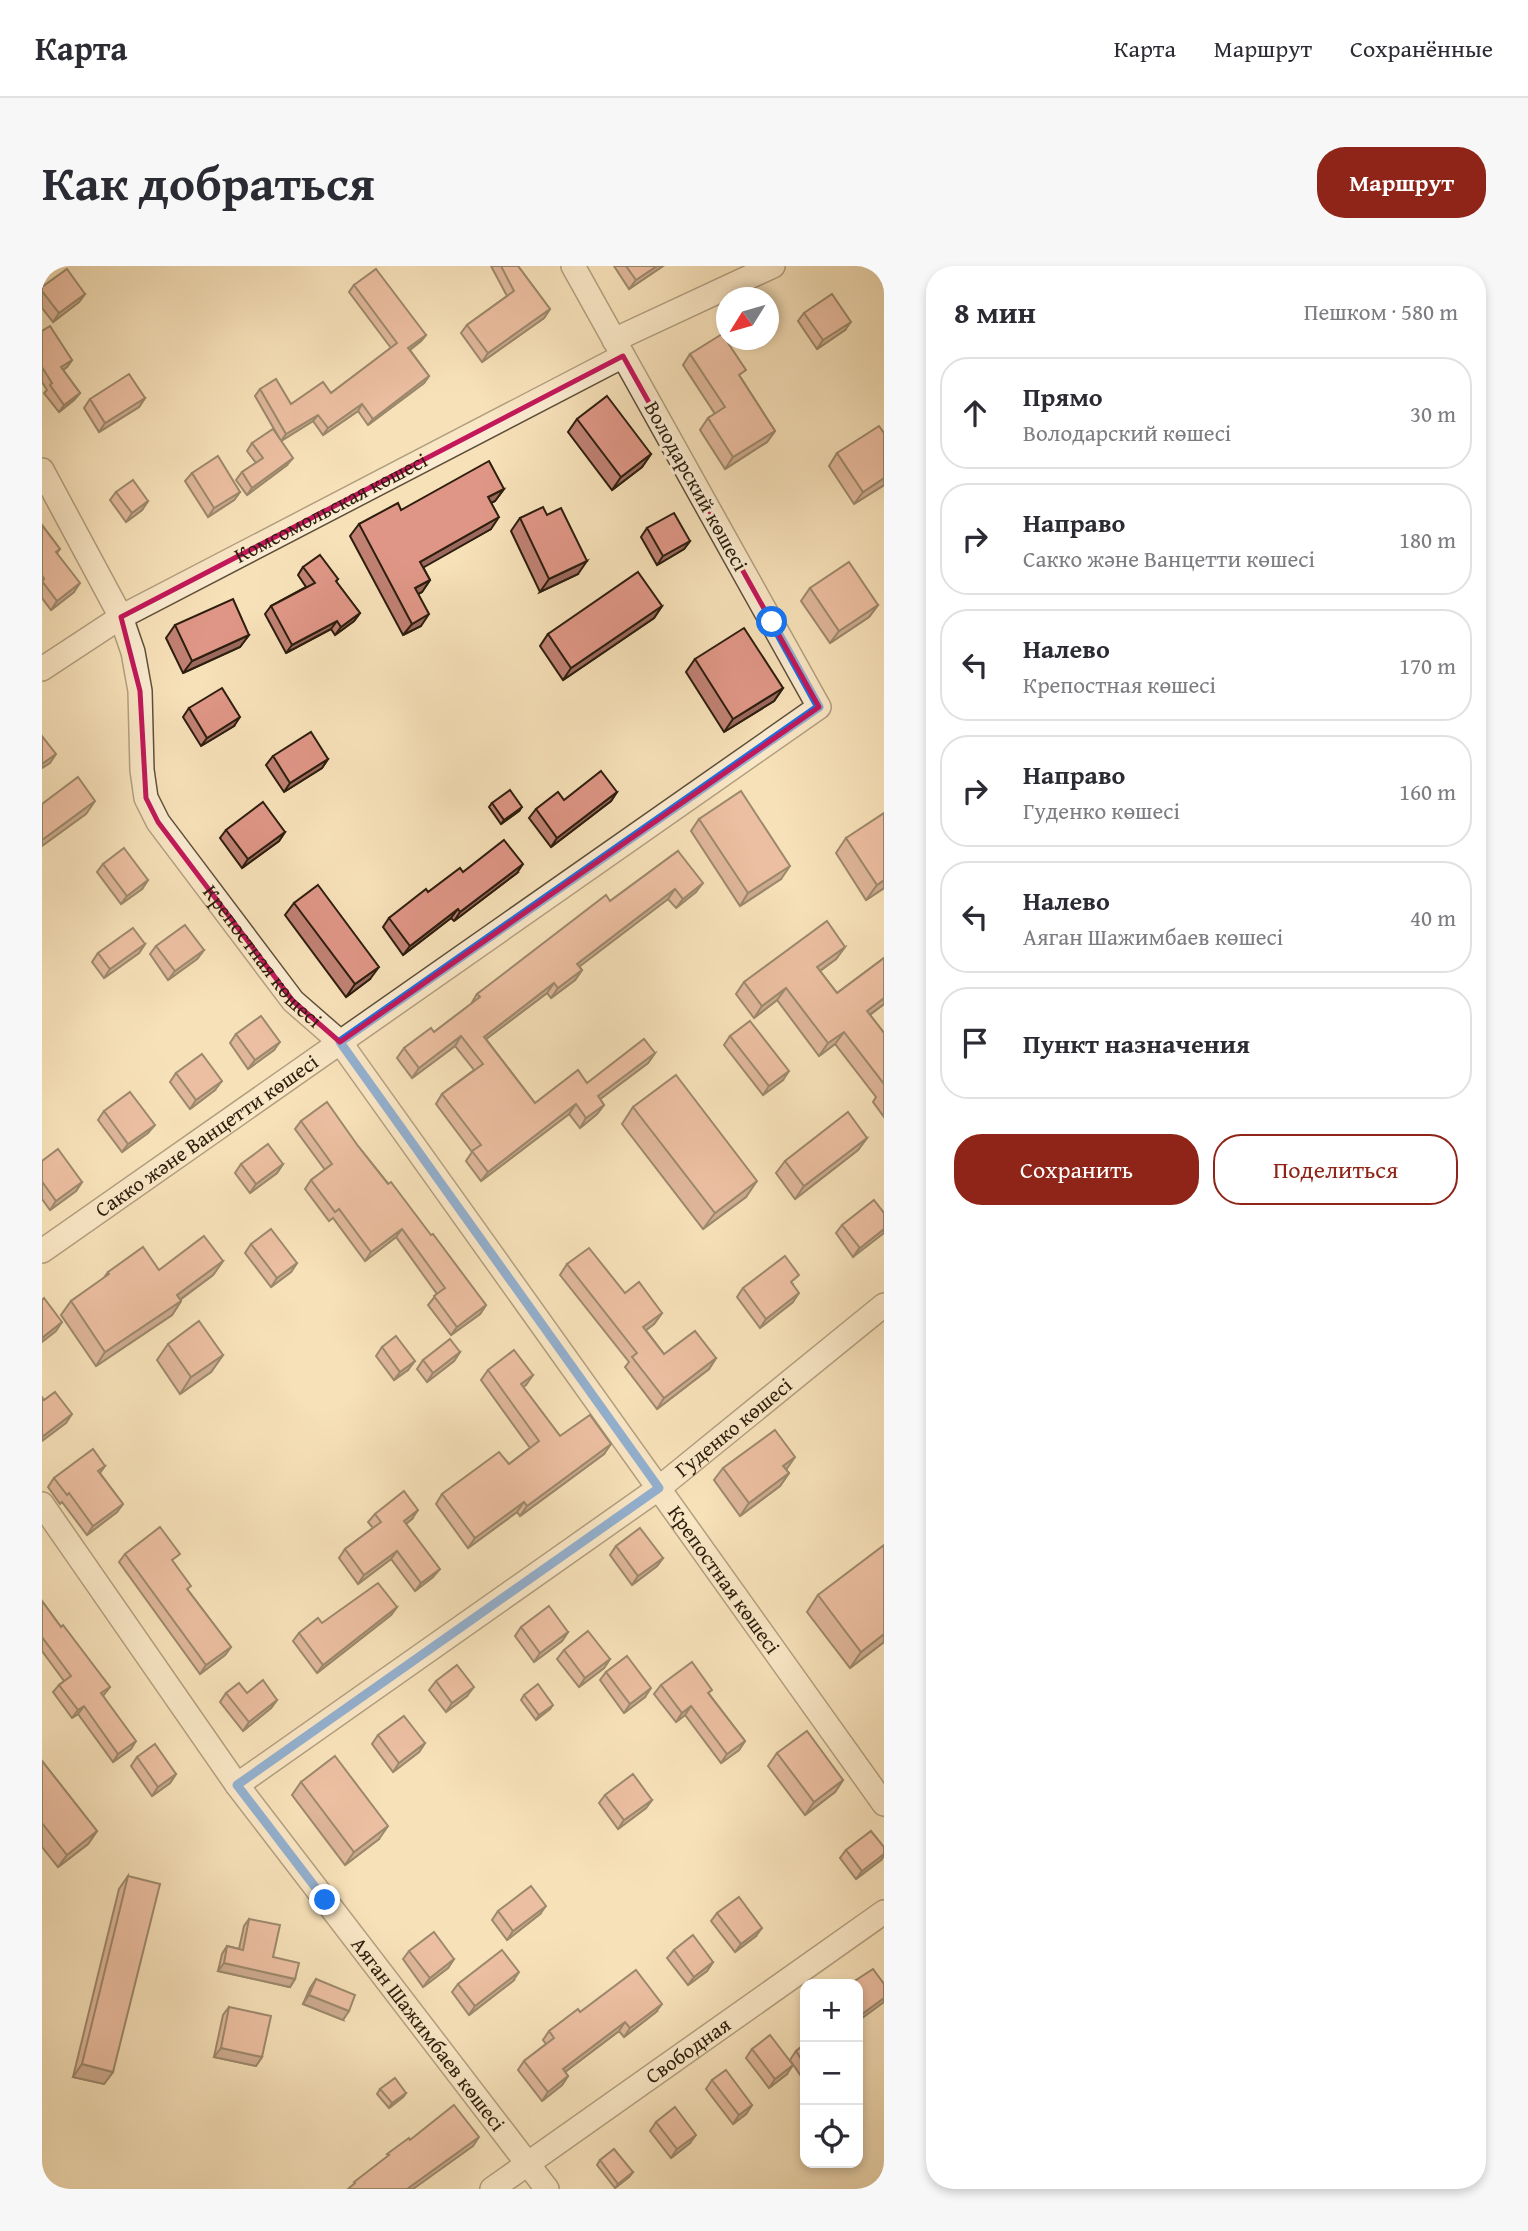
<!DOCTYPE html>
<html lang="ru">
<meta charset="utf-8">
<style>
body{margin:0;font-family:"Gentium Book Plus",serif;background:#f7f7f7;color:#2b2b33}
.controls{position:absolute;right:21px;bottom:21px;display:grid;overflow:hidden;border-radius:14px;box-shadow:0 4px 10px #0003}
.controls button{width:63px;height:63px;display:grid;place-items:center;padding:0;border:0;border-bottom:2px solid #e1e1e2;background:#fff;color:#2b2b33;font:35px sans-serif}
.compass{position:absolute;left:674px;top:21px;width:63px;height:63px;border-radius:50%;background:#fff;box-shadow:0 4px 10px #0003;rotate:233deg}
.stop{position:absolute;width:21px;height:21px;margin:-16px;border:5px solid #1a73e8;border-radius:50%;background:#fff}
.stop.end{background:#1a73e8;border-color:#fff;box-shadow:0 2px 7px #0008}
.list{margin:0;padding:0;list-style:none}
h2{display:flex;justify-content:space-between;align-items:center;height:91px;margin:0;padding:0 28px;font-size:30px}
h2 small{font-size:23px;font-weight:400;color:#7c7c81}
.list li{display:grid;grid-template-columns:46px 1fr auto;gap:21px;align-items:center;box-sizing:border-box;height:112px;margin:0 14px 14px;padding:0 14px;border:2px solid #e1e1e2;border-radius:28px}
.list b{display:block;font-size:26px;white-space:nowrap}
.list p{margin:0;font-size:23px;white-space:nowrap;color:#7c7c81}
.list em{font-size:23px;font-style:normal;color:#7c7c81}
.actions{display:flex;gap:14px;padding:21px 28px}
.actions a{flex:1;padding:16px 0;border:2px solid #8f2418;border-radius:28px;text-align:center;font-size:24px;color:#8f2418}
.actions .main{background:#8f2418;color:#fff}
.icon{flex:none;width:38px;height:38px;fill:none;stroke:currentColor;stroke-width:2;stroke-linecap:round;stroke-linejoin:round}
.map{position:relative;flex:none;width:842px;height:1923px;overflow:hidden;border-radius:28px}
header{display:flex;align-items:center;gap:42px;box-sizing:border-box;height:98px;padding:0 35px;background:#fff;border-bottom:2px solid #e1e1e2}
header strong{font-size:33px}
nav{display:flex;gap:38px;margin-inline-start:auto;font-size:24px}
.intro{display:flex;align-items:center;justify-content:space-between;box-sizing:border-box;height:168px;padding:0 42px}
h1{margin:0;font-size:49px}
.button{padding:18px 32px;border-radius:28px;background:#8f2418;color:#fff;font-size:24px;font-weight:700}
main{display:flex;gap:42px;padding:0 42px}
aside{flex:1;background:#fff;border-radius:28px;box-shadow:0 4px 10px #0003}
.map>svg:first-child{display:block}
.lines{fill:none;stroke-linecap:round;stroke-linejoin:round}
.minor-casing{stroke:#604f39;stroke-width:26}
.minor{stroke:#faecd2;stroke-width:23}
.wall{fill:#c08173;stroke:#2d1e0e;stroke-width:2}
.shaded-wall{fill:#9c695e;stroke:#2d1e0e;stroke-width:2}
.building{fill:#df9686;stroke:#2d1e0e;stroke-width:2}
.route{stroke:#1a73e8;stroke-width:9}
.marked{fill:none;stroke:#c2185b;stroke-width:5;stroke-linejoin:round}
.labels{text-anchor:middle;stroke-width:6;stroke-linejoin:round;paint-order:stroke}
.street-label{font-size:21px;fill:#2d1e0e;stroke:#faecd2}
</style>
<header>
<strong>Карта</strong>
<nav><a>Карта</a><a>Маршрут</a><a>Сохранённые</a></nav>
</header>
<div class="intro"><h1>Как добраться</h1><a class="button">Маршрут</a></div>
<main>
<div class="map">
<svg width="842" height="1923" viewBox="0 0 842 1923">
<rect width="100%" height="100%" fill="#f7e1b9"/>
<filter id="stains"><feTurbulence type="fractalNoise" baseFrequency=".00286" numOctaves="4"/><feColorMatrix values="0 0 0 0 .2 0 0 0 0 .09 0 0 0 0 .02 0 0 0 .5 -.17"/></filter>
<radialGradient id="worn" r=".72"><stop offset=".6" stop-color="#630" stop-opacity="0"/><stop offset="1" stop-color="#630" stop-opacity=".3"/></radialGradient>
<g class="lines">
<defs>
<g id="minor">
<path d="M572,74L731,0"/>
<path id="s1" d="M0,204L79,351L91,386L98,425L100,504L104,532L116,556L251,735L298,776L842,1538"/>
<path id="s2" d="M0,403L79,351L581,90"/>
<path id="s3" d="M0,985L777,441L531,0"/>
<path id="s4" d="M0,1238L195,1519L505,1923"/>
<path id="s5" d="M195,1519L617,1222L842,1039"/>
<path id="s6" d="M450,1923L842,1646"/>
</g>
</defs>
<!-- minor casing -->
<use href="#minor" class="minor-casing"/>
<!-- minor -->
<use href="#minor" class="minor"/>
</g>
<!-- wall -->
<g class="wall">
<path d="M449,0H476L508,43L502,52L440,96L419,67L425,59L465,30Z"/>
<path d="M572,0H621L587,23Z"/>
<path d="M312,19L384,69L379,75L368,84L387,110L382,117L326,159L316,145L281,169L271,155L239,175L213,130L218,123L249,138L289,127L349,82L307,26Z"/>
<path d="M0,21L43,28L37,36L11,56L0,42Z"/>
<path d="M762,47L803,64L775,83L756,55Z"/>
<path d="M0,65L30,94L25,101L21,104L38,127L32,134L17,146L2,127L5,124L0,116Z"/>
<path d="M648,88L699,112L733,165L725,176L683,203L658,164L666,152L673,148L641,99Z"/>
<path d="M103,132L97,141L57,166L42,142L48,133Z"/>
<path d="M535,153L609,188L600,201L570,224L526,166Z"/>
<path d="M842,167V219L812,238L787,200L795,187Z"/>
<path d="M210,177L245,199L205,229L194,214L200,206L214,197L205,185Z"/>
<path d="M150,207L198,226L192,234L166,251L143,215Z"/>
<path d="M462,223L453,235L449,237V263L381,301L388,314L380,326L376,328L379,360L361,369L308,270L317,258L359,244Z"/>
<path d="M74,226L106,235L100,244L84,256L68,234Z"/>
<path d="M505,249L536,308L498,326L469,265L478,252Z"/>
<path d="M0,259L18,283L15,287L32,326L9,344L0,332Z"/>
<path d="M605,262L648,275L642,283L615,299L599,271Z"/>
<path d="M261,301L296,313L294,316L318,347L312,355L293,369L289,363L244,387L223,348L229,340L264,321L256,309Z"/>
<path d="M768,322L836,339L827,351L788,377L759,335Z"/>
<path d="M620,340L612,352L521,414L498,380L506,368Z"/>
<path d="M133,359L207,369L198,381L141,407L124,372Z"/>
<path d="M653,393L741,422L732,435L682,466L644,406Z"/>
<path d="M147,442L192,460L159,480L141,451Z"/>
<path d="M231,490L286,493L280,502L242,526L224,499Z"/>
<path d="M575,526L569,535L509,581L487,552L494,543L522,534Z"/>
<path d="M450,537L477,545L459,558L447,541Z"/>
<path d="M657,553L739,613L698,640L649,565Z"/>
<path d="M184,564L243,566L237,575L200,602L178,572Z"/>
<path d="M804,572L842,622L824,634L794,587Z"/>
<path d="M636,585L654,626L634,642L626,633L537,700L540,704L533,714L509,732L505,727L444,773L493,837L545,817L613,787L606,797L558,833L562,839L555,848L538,862L527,848L439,915L424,895L430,886L394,838L400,828L432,804L413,780L370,812L355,792L362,782L392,766L429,738L435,728L568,635Z"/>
<path d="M61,598L106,614L100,623L79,638L55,606Z"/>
<path d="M421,606L475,607L412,655L409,652L361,689L341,661L347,652L386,626Z"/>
<path d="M252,637L328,713L304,731L243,649Z"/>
<path d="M103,678L97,687L62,712L50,696L56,687Z"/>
<path d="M114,680L162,684L155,693L126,714L108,688Z"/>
<path d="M803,681L794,693L778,705L795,727L842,692V738L828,749L842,767V851L831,836L834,831L793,778L777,790L735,734L712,752L694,728L702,716Z"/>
<path d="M194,768L232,784L206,803L188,777Z"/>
<path d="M688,770L741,814L721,829L682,779Z"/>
<path d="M134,807L173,824L148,843L128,816Z"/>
<path d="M591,841L704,931L661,963L580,858Z"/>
<path d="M62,845L106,867L80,886L56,854Z"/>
<path d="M259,855L316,880L444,1039L438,1048L409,1069L386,1039L395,1028L354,971L323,995L291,952L287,955L263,923L269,914L283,904L253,863Z"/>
<path d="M825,872L816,884L753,933L734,907L743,895Z"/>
<path d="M0,895L40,916L34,925L8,944L0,933Z"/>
<path d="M199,898H241L235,907L208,927L193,907Z"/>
<path d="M842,947L811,991L794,967L800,959Z"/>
<path d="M209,978L255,997L249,1006L229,1021L203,987Z"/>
<path d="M181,995L171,1009L138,1034L139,1035L130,1049L54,1100L19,1049L29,1035L61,1013L66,1006L117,1004Z"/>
<path d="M525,998L620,1047L612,1058L604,1064L622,1088L674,1092L667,1103L615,1143L583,1101L587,1096L518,1009Z"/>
<path d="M751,1018V1036L718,1062L695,1031L701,1022Z"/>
<path d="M126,1078L181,1089L169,1106L138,1128L115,1094Z"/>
<path d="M340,1081L366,1104L352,1114L334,1090Z"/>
<path d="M418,1086L412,1095L385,1116L375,1103L381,1094Z"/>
<path d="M446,1104L491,1109L481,1121L518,1170L562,1188L478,1250L475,1246L426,1282L394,1238L400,1228L467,1198L488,1182L439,1114Z"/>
<path d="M63,1200L58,1207L81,1238L75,1246L45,1269L20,1236L18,1238L6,1221L12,1212Z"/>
<path d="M681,1202L744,1204L747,1207L738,1220L698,1250L672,1214Z"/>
<path d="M333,1248L370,1253L364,1258L391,1311L373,1325L349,1293L316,1318L297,1292L303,1283L331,1262L326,1256Z"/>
<path d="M574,1280L621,1292L615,1300L590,1319L568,1289Z"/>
<path d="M83,1288L132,1297L146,1324L189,1381L183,1389L158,1408L77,1296Z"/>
<path d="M776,1329L842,1376L808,1402L765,1346Z"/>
<path d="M0,1335L19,1361L68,1421L61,1430L89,1483L71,1496L36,1448L30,1452L11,1426L17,1419L22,1415L0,1385Z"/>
<path d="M355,1341L349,1349L275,1407L251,1375L257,1367L280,1357Z"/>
<path d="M479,1361L526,1366L520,1375L492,1396L473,1370Z"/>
<path d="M522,1384L568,1393L562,1402L537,1421L515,1393Z"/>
<path d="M564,1406L603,1431L582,1447L558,1414Z"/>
<path d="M394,1415L425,1430L404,1446L387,1424Z"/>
<path d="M619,1419L667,1428L703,1475L697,1484L679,1497L643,1449L634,1456L612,1428Z"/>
<path d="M184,1427H205L235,1434L229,1442L201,1465L178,1436Z"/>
<path d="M482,1429L508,1443L494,1454L479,1434Z"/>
<path d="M336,1469L383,1477L377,1486L351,1506L330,1478Z"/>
<path d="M735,1487L801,1514L793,1526L763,1549L726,1500Z"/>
<path d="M95,1491L134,1508L128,1517L110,1530L89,1500Z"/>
<path d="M0,1495L55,1565L46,1578L16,1601L0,1581Z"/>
<path d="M259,1516L337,1573L303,1599L250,1529Z"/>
<path d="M563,1529L610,1534L604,1542L576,1563L557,1537Z"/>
<path d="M804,1584L839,1594L814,1613L798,1592Z"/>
<path d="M86,1610L71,1806L62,1818L31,1811L77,1623Z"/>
<path d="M456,1645L498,1648L465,1674L450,1654Z"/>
<path d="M675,1647L714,1670L693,1686L669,1655Z"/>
<path d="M207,1653L231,1691L253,1713L248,1721L176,1705L180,1688L185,1680L197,1683L202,1660Z"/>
<path d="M632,1684L671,1696L665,1705L646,1719L625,1692Z"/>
<path d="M367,1685L412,1693L406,1702L381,1721L361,1693Z"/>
<path d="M274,1713L301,1754L261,1738L268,1722Z"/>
<path d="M471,1715L427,1749L410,1726L416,1718Z"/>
<path d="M187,1741L220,1791L214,1800L172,1791L181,1749Z"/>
<path d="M538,1746H614L582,1771L577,1765L523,1806L526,1810L520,1819L500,1835L476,1804L482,1795L504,1778L501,1774L507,1765Z"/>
<path d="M763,1778V1816L748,1794L754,1785Z"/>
<path d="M710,1783L745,1808L727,1822L704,1792Z"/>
<path d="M670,1814L710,1839L704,1848L691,1858L664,1823Z"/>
<path d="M338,1823L364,1827L361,1831L347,1842L335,1828Z"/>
<path d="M614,1856L648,1877L629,1892L608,1865Z"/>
<path d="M558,1894L591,1906L587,1911L573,1922L555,1899Z"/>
</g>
<!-- shaded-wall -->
<g class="shaded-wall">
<path d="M615,0H621L587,23L594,14Z"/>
<path d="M43,28L37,36L11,56L17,47Z"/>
<path d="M508,43L502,52L440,96L446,87Z"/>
<path d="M809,56L803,64L775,83L781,74Z"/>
<path d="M384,69L379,75L361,89L366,82Z"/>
<path d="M30,94L25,101L13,109L19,101Z"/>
<path d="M387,110L382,117L326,159L331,153Z"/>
<path d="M38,127L32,134L17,146L22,139Z"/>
<path d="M103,132L97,141L57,166L63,157Z"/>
<path d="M320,138L316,145L281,169L286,162Z"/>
<path d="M276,149L271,155L239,175L244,168Z"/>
<path d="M733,165L725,176L683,203L691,191Z"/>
<path d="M609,188L600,201L570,224L579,211Z"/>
<path d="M251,192L245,199L205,229L210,222Z"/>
<path d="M842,212V219L812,238L821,226Z"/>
<path d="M462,223L453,235L437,243L446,231Z"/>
<path d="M198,226L192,234L166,251L172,242Z"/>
<path d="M106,235L100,244L84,256L90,247Z"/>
<path d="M457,251L449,263L370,308L378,296Z"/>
<path d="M648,275L642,283L615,299L621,290Z"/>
<path d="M545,295L536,308L498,326L507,313Z"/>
<path d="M388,314L380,326L365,334L373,322Z"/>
<path d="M38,317L32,326L9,344L15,335Z"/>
<path d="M836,339L827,351L788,377L797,365Z"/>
<path d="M620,340L612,352L521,414L529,402Z"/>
<path d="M318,347L312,355L293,369L299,361Z"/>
<path d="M387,348L379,360L361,369L370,358Z"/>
<path d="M295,355L289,363L244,387L250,379Z"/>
<path d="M207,369L198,381L141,407L150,395Z"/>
<path d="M741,422L732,435L682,466L691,453Z"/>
<path d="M198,451L192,460L159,480L165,472Z"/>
<path d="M14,488L8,497L0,502V498Z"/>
<path d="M286,493L280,502L242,526L248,517Z"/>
<path d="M575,526L569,535L509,581L515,572Z"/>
<path d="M53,535L44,548L0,580V574Z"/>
<path d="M480,541L477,545L459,558L462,554Z"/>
<path d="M243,566L237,575L200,602L206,593Z"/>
<path d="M481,598L475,607L412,655L418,646Z"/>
<path d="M748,600L739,613L698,640L706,627Z"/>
<path d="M106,614L100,623L79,638L85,630Z"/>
<path d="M842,614V622L824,634L835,619Z"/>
<path d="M661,617L654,626L634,642L641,633Z"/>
<path d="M633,623L626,633L529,707L535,698Z"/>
<path d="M416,643L409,652L361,689L368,680Z"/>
<path d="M103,678L97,687L62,712L68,703Z"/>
<path d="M803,681L794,693L767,713L775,701Z"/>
<path d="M162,684L155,693L126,714L133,705Z"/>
<path d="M337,701L328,713L304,731L313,718Z"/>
<path d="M540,704L533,714L509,732L516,722Z"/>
<path d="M512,717L505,727L435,780L442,771Z"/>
<path d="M744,722L735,734L712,752L720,740Z"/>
<path d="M842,732V738L816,757L825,745Z"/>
<path d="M802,766L793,778L777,790L786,777Z"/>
<path d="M419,770L413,780L370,812L377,802Z"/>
<path d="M238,776L232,784L206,803L213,794Z"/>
<path d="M613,787L606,797L549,840L556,830Z"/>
<path d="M747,805L741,814L721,829L727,820Z"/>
<path d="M180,815L173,824L148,843L154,834Z"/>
<path d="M534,838L527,848L439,915L446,906Z"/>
<path d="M562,839L555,848L538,862L544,852Z"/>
<path d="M113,859L106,867L80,886L86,878Z"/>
<path d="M825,872L816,884L753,933L762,920Z"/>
<path d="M241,898L235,907L208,927L214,918Z"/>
<path d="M715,915L704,931L661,963L673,947Z"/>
<path d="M40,916L34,925L8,944L14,935Z"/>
<path d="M360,963L354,971L323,995L329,986Z"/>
<path d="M842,963V967L811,991L818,982Z"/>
<path d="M181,995L171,1009L125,1043L135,1029Z"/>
<path d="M255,997L249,1006L229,1021L235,1012Z"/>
<path d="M757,1027L751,1036L718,1062L724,1053Z"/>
<path d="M139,1035L130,1049L54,1100L63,1086Z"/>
<path d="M444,1039L438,1048L409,1069L415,1061Z"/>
<path d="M620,1047L612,1058L594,1072L601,1061Z"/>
<path d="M20,1056L14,1065L0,1076V1072Z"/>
<path d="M418,1086L412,1095L385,1116L391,1107Z"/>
<path d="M181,1089L169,1106L138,1128L149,1111Z"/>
<path d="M674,1092L667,1103L615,1143L622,1132Z"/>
<path d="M373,1095L366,1104L352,1114L358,1106Z"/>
<path d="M491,1109L484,1119L472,1128L479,1118Z"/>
<path d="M30,1148L24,1157L0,1175V1171Z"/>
<path d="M569,1178L562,1188L478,1250L485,1240Z"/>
<path d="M753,1191L744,1204L741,1200Z"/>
<path d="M747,1207L738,1220L698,1250L707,1237Z"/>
<path d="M482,1236L475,1246L426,1282L433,1272Z"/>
<path d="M81,1238L75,1246L45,1269L51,1260Z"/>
<path d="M376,1244L370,1253L356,1264L362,1255Z"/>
<path d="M355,1285L349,1293L316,1318L322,1309Z"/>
<path d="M621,1292L615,1300L590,1319L596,1310Z"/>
<path d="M398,1303L391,1311L373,1325L379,1317Z"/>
<path d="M355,1341L349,1349L275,1407L281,1399Z"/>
<path d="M526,1366L520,1375L492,1396L498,1387Z"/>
<path d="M842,1368V1376L808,1402L819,1386Z"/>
<path d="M189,1381L183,1389L158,1408L164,1399Z"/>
<path d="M568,1393L562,1402L537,1421L543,1412Z"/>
<path d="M432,1421L425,1430L404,1446L410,1437Z"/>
<path d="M609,1422L603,1431L582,1447L588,1438Z"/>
<path d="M235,1434L229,1442L201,1465L207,1456Z"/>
<path d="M511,1439L508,1443L494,1454L497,1449Z"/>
<path d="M42,1440L36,1448L30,1452L36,1444Z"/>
<path d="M649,1440L643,1449L634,1456L640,1447Z"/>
<path d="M94,1475L89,1483L71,1496L76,1488Z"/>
<path d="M703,1475L697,1484L679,1497L685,1488Z"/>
<path d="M383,1477L377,1486L351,1506L357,1497Z"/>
<path d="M134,1508L128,1517L110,1530L116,1521Z"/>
<path d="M801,1514L793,1526L763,1549L772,1536Z"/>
<path d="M610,1534L604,1542L576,1563L582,1554Z"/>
<path d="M346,1560L337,1573L303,1599L312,1586Z"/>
<path d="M55,1565L46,1578L16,1601L25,1589Z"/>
<path d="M842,1588V1590L839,1594L814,1613L820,1605Z"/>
<path d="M504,1640L498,1648L465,1674L471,1665Z"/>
<path d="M720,1662L714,1670L693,1686L699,1678Z"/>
<path d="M412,1693L406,1702L381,1721L388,1712Z"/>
<path d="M671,1696L665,1705L646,1719L652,1711Z"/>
<path d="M182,1697L253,1713L248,1721L176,1705Z"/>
<path d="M477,1706L471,1715L427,1749L433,1740Z"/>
<path d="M267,1729L307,1745L301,1754L261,1738Z"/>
<path d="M842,1732V1736L816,1755V1751Z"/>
<path d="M620,1738L614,1746L582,1771L588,1762Z"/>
<path d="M583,1756L577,1765L515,1812L521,1803Z"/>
<path d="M179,1782L220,1791L214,1800L172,1791Z"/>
<path d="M40,1798L71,1806L62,1818L31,1811Z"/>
<path d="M751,1799L745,1808L727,1822L733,1813Z"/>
<path d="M526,1810L520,1819L500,1835L506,1826Z"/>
<path d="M364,1827L361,1831L347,1842L350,1837Z"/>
<path d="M710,1839L704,1848L691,1858L697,1849Z"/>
<path d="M654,1869L648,1877L629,1892L635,1883Z"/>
<path d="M437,1871L431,1880L371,1923H365Z"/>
<path d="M591,1906L587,1911L573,1922L576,1918Z"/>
</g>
<!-- building -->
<g class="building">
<path d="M459,0H476L508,43L446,87L425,59L472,25Z"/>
<path d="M584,0H615L594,14Z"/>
<path d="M25,3L43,28L17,47L0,25V21Z"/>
<path d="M334,3L384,69L366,82L387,110L331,153L320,138L286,162L276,149L244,168L218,123L234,113L249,138L281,116L289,127L355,77L312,19Z"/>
<path d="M790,28L809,56L781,74L762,47Z"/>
<path d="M8,60L30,94L19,101L38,127L22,139L8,119L10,117L0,101V65Z"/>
<path d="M680,68L704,104L697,109L733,165L691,191L666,152L683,141L648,88Z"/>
<path d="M87,108L103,132L63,157L48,133Z"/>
<path d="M565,130L609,188L579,211L535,153Z"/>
<path d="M837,160L842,167V212L821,226L795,187Z"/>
<path d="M231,163L251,192L210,222L200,206L221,192L210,177Z"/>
<path d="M176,190L198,226L172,242L150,207Z"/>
<path d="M447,195L462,223L446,231L457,251L378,296L388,314L373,322L387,348L370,358L317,258L356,237L359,244Z"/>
<path d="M91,214L106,235L90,247L74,226Z"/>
<path d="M501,241L505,249L519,242L545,295L507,313L478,252Z"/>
<path d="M632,247L648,275L621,290L605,262Z"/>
<path d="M0,259L18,283L14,286L38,317L15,335L0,315L2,313L0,309Z"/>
<path d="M278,289L296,313L294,315L318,347L299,361L295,355L250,379L229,340L273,317L261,301Z"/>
<path d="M807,296L836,339L797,365L768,322Z"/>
<path d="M596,306L620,340L529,402L506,368Z"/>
<path d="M191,333L207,369L150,395L133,359Z"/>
<path d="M702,362L741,422L691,453L653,393Z"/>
<path d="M180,422L198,451L165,472L147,442Z"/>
<path d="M269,466L286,493L248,517L231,490Z"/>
<path d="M0,470L14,488L0,498Z"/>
<path d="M559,505L575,526L515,572L494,543L516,526L522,534Z"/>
<path d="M36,511L53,535L0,574V538Z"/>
<path d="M468,524L480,541L462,554L450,537Z"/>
<path d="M699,525L748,600L706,627L657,553Z"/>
<path d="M221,536L243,566L206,593L184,564Z"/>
<path d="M842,547V614L835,619L804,572Z"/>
<path d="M462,574L481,598L418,646L416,643L368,680L347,652L384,623L386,626L418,602L421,606Z"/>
<path d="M82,582L106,614L85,630L61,598Z"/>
<path d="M636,585L661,617L641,633L633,623L535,698L540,704L516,722L512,717L442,771L493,837L536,804L545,817L602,773L613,787L556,830L562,839L544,852L534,838L446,906L430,885L439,879L400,828L441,798L419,770L377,802L362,782L389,762L392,766L438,731L435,728L564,629L568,635Z"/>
<path d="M276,619L337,701L313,718L252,637Z"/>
<path d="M785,655L803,681L775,701L795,727L842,692V732L825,745L842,767V818L802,766L786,777L744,722L720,740L702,716Z"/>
<path d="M143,659L162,684L133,705L114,680Z"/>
<path d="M91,662L103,678L68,703L56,687Z"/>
<path d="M219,750L238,776L213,794L194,768Z"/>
<path d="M708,755L747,805L727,820L688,770Z"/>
<path d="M160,788L180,815L154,834L134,807Z"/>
<path d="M634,809L715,915L673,947L591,841Z"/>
<path d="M88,826L113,859L86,878L62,845Z"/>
<path d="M285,836L316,880L346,918L349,916L389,969L391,968L444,1039L415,1061L392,1030L403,1022L360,963L329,986L297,943L293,946L269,914L290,898L259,855Z"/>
<path d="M806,846L825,872L762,920L743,895Z"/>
<path d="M226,878L241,898L214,918L199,898Z"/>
<path d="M16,883L40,916L14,935L1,917L0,918V895Z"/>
<path d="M832,934L842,947V963L818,982L800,959Z"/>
<path d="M229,963L255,997L235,1012L209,978Z"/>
<path d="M162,970L181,995L135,1029L139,1035L63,1086L29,1035L67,1008L66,1006L101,981L117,1004Z"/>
<path d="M547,982L583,1027L597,1016L620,1047L601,1061L622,1088L653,1065L674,1092L622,1132L590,1091L595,1087L525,998Z"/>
<path d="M743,990L757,1009L749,1016L757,1027L724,1053L701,1022Z"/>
<path d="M2,1032L20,1056L0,1072V1034Z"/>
<path d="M157,1055L181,1089L149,1111L126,1078Z"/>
<path d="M354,1070L373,1095L358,1106L340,1081Z"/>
<path d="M408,1073L418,1086L391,1107L381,1094Z"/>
<path d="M472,1084L491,1109L479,1118L518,1170L548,1149L569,1178L485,1240L482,1236L433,1272L400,1228L457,1186L467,1198L497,1175L446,1104Z"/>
<path d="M13,1126L30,1148L0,1171V1131L2,1134Z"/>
<path d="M733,1164L753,1191L741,1200L747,1207L707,1237L681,1202Z"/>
<path d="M51,1183L63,1200L56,1205L81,1238L51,1260L27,1227L25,1229L12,1212Z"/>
<path d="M362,1225L376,1244L362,1255L398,1303L379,1317L355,1285L322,1309L303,1283L339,1256L333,1248Z"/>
<path d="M118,1261L138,1288L130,1294L149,1320L145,1323L189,1381L164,1399L83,1288Z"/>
<path d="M598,1262L621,1292L596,1310L574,1280Z"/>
<path d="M842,1279V1368L819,1386L776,1329Z"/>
<path d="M336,1317L355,1341L281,1399L257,1367L276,1352L280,1357Z"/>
<path d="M0,1335L19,1361L21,1359L68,1421L59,1427L94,1475L76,1488L42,1440L36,1444L17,1419L29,1410L0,1371Z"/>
<path d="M507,1340L526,1366L498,1387L479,1361Z"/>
<path d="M546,1365L568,1393L543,1412L522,1384Z"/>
<path d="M585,1390L609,1422L588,1438L564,1406Z"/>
<path d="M650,1396L670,1424L666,1427L703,1475L685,1488L649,1440L640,1447L619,1419Z"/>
<path d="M415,1399L432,1421L410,1437L394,1415Z"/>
<path d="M221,1414L235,1434L207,1456L184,1427L197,1417L205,1427Z"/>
<path d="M496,1418L511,1439L497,1449L482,1429Z"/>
<path d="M362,1450L383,1477L357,1497L336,1469Z"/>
<path d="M765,1465L801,1514L772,1536L735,1487Z"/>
<path d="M113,1478L134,1508L116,1521L95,1491Z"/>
<path d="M293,1490L346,1560L312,1586L259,1516Z"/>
<path d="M0,1495L55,1565L25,1589L0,1557Z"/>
<path d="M591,1508L610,1534L582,1554L563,1529Z"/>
<path d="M829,1565L842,1581V1588L820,1605L804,1584Z"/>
<path d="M86,1610L118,1618L71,1806L40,1798Z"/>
<path d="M489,1620L504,1640L471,1665L456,1645Z"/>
<path d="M697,1631L720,1662L699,1678L675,1647Z"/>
<path d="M207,1653L238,1659L231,1691L257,1697L253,1713L182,1697L185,1680L201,1684Z"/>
<path d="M392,1666L412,1693L388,1712L367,1685Z"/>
<path d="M651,1669L671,1696L652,1711L632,1684Z"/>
<path d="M460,1684L477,1706L433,1740L416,1718Z"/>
<path d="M831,1703L842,1718V1732L816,1751V1718H808Z"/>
<path d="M594,1704L620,1738L588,1762L583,1756L521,1803L526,1810L506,1826L482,1795L512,1772L507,1765L536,1743L538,1746Z"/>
<path d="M274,1713L313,1729L307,1745L267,1729Z"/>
<path d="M187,1741L229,1750L220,1791L179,1782Z"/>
<path d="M728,1769L751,1799L733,1813L710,1783Z"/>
<path d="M763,1778V1799L754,1785Z"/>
<path d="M684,1804L710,1839L697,1849L670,1814Z"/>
<path d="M353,1812L364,1827L350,1837L338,1823Z"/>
<path d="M412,1839L437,1871L365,1923H306L313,1917L312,1916L347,1889L345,1888L367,1872L368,1874Z"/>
<path d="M633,1841L654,1869L635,1883L614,1856Z"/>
<path d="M572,1883L591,1906L576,1918L558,1894Z"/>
</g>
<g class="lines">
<!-- route -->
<path class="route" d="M283,1634L195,1519L617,1222L298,776L777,441L730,356"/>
</g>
<!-- marked area -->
<path d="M0 0H842V1923H0ZM581,90L777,441L298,776L251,735L116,556L104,532L98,425L79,351Z" fill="#f7e1b9" fill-opacity=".55" fill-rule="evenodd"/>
<path class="marked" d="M581,90L777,441L298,776L251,735L116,556L104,532L98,425L79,351Z"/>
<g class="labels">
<!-- street labels -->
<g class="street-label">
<text transform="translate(654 220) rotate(61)" y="7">Володарский көшесі</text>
<text dy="7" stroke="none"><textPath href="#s2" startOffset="331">Комсомольская көшесі</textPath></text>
<text dy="7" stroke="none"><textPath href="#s1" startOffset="548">Крепостная көшесі</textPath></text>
<text dy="7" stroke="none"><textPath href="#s3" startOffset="201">Сакко және Ванцетти көшесі</textPath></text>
<text dy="7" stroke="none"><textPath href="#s5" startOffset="612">Гуденко көшесі</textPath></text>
<text dy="7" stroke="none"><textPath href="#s1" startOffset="1325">Крепостная көшесі</textPath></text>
<text dy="7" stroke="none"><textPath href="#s4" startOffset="656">Аяган Шажимбаев көшесі</textPath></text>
<text dy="7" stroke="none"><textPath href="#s6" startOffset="240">Свободная</textPath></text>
</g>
</g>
<rect width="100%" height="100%" filter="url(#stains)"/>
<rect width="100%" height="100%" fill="url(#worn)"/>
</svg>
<div class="controls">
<button>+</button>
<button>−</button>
<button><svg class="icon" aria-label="locate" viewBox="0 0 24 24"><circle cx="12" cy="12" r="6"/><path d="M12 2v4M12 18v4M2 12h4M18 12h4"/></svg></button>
</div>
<svg class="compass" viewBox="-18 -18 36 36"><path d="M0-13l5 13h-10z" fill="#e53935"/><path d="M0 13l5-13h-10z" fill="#7c7c81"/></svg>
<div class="stop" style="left:730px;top:356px"></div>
<div class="stop end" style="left:283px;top:1634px"></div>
</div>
<aside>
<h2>8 мин<small>Пешком · 580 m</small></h2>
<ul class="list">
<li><svg class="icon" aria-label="ahead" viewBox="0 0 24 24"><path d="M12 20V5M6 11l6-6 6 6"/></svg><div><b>Прямо</b><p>Володарский көшесі</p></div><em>30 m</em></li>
<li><svg class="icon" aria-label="right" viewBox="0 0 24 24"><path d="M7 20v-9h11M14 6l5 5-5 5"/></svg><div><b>Направо</b><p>Сакко және Ванцетти көшесі</p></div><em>180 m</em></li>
<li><svg class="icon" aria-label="left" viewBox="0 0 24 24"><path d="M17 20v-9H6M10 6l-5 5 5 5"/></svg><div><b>Налево</b><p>Крепостная көшесі</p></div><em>170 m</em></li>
<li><svg class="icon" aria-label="right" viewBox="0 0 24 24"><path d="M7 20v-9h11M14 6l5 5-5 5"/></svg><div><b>Направо</b><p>Гуденко көшесі</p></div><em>160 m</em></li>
<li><svg class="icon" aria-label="left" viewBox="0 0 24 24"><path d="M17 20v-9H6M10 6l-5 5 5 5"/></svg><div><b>Налево</b><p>Аяган Шажимбаев көшесі</p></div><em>40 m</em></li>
<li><svg class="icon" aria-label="arrive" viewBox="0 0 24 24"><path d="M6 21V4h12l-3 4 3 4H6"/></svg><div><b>Пункт назначения</b></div></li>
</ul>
<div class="actions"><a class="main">Сохранить</a><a>Поделиться</a></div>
</aside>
</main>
